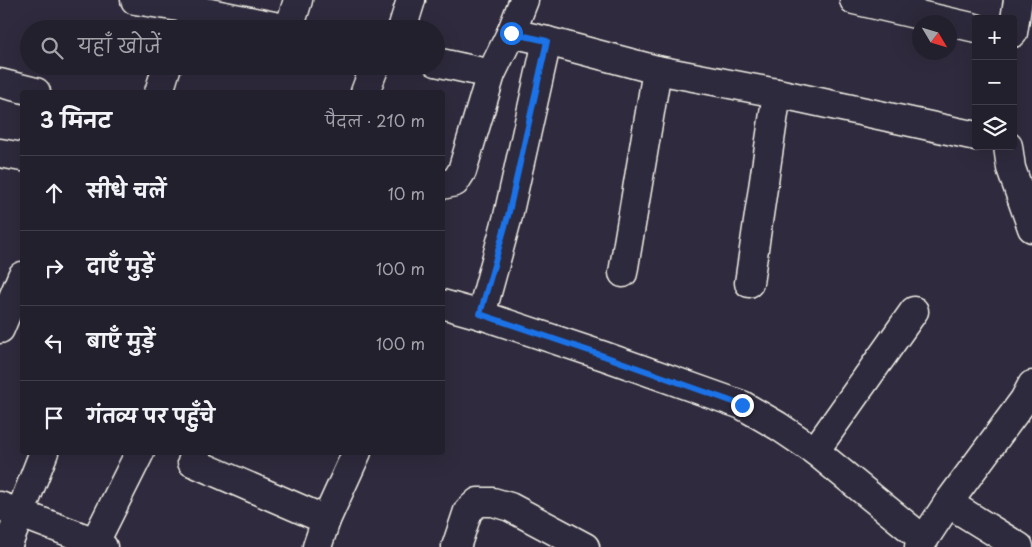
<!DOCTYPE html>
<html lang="hi">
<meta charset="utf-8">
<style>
body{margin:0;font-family:"Playpen Sans","Playpen Sans Deva",sans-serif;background:#2f2d3a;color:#f1f3f6}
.controls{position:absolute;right:15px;top:15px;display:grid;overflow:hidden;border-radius:5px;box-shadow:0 5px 20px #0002}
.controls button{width:45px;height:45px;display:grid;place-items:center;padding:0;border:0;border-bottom:1px solid #403e4a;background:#23202e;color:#f1f3f6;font:25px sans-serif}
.compass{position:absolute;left:912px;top:15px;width:45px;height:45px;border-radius:50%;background:#23202e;box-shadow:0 5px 20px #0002;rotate:128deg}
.stop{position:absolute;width:15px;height:15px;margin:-11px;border:4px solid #1a73e8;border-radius:50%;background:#fff}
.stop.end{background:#1a73e8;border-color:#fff;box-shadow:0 1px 5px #0008}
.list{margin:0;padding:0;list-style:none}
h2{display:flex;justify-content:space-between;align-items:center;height:65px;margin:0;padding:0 20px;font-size:21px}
h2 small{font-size:16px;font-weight:400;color:#a3a3aa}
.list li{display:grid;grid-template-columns:32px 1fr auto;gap:15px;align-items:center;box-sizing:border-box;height:75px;padding:0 20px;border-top:1px solid #403e4a}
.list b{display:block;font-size:19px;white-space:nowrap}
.list em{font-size:16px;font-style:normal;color:#a3a3aa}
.icon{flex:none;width:28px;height:28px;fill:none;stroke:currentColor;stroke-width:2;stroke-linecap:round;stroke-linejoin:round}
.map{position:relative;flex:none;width:1032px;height:547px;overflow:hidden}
.search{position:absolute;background:#23202e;box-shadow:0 5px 20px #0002;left:20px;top:20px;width:425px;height:55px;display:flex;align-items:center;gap:12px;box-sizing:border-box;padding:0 18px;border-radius:28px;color:#a3a3aa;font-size:19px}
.panel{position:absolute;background:#23202e;box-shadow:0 5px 20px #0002;left:20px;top:90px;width:425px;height:365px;border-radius:5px}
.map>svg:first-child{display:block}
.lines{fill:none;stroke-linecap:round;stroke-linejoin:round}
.minor-casing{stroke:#f4f1e8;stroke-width:31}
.minor{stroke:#2f2a3d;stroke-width:28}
.route{stroke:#1a73e8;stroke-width:6}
</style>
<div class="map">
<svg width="1032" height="547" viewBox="0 0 1032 547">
<rect width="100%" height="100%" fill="#2f2a3d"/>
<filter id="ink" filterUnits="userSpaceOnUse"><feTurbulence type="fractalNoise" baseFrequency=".02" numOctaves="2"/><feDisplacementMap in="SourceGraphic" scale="10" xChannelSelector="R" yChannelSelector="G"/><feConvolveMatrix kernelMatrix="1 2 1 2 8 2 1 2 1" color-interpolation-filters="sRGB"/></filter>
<g filter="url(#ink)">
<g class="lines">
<defs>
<g id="minor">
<path d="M135,0L185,8L289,29"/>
<path d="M854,0L976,28"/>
<path d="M289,29L298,0"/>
<path d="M402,29L411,0"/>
<path d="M511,33L547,41L657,70L777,93L976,136"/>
<path d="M1013,33L1018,0"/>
<path d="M436,62L491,74"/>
<path d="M0,83L36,92"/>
<path d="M159,92L167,66"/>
<path d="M365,92L375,66"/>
<path d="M1008,146L1011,168L1032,228"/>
<path d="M0,153L22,157"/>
<path d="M442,185L455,182L462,171L491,74L511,33L524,0"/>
<path d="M623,273L657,70"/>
<path d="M749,283L777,93"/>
<path d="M442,304L481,315L604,356L742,405L778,426L815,451L923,539"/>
<path d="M481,315L508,216L547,41"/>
<path d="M0,329L22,276"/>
<path d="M815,451L914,311"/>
<path d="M192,462L326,520"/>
<path d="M948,503L1019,547"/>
<path d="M0,506L95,542L103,547"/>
<path d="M95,542L140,452"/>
<path d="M7,547L44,452"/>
<path d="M317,547L326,520L357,452"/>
<path d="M456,547L468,511L478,502H493L510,507L585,547"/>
<path d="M919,547L948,503L1024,400L1032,385"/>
</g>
</defs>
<!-- minor casing -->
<use href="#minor" class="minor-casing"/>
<!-- minor -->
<use href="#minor" class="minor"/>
</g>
</g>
<g class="lines" filter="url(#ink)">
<!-- route -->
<path class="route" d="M511,33L547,41L508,216L480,314L604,356L742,405"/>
</g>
</svg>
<div class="controls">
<button>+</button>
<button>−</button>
<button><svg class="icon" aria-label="layers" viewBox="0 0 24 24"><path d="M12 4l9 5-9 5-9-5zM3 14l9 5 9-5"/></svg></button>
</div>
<svg class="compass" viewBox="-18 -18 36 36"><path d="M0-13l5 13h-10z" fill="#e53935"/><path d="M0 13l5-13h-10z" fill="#a3a3aa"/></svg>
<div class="stop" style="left:511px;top:33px"></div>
<div class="stop end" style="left:742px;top:405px"></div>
<div class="search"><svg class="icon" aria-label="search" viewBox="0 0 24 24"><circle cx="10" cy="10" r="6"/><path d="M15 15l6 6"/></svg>यहाँ खोजें</div>
<section class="panel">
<h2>3 मिनट<small>पैदल · 210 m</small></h2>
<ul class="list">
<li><svg class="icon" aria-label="ahead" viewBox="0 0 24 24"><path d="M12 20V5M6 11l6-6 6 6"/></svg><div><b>सीधे चलें</b></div><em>10 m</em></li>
<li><svg class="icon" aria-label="right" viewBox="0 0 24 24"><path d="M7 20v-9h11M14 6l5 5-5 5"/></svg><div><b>दाएँ मुड़ें</b></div><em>100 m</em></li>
<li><svg class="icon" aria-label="left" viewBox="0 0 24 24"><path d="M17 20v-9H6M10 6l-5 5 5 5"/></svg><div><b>बाएँ मुड़ें</b></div><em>100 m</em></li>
<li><svg class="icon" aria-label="arrive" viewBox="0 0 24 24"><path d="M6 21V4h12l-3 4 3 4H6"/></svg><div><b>गंतव्य पर पहुँचे</b></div></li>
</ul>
</section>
</div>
